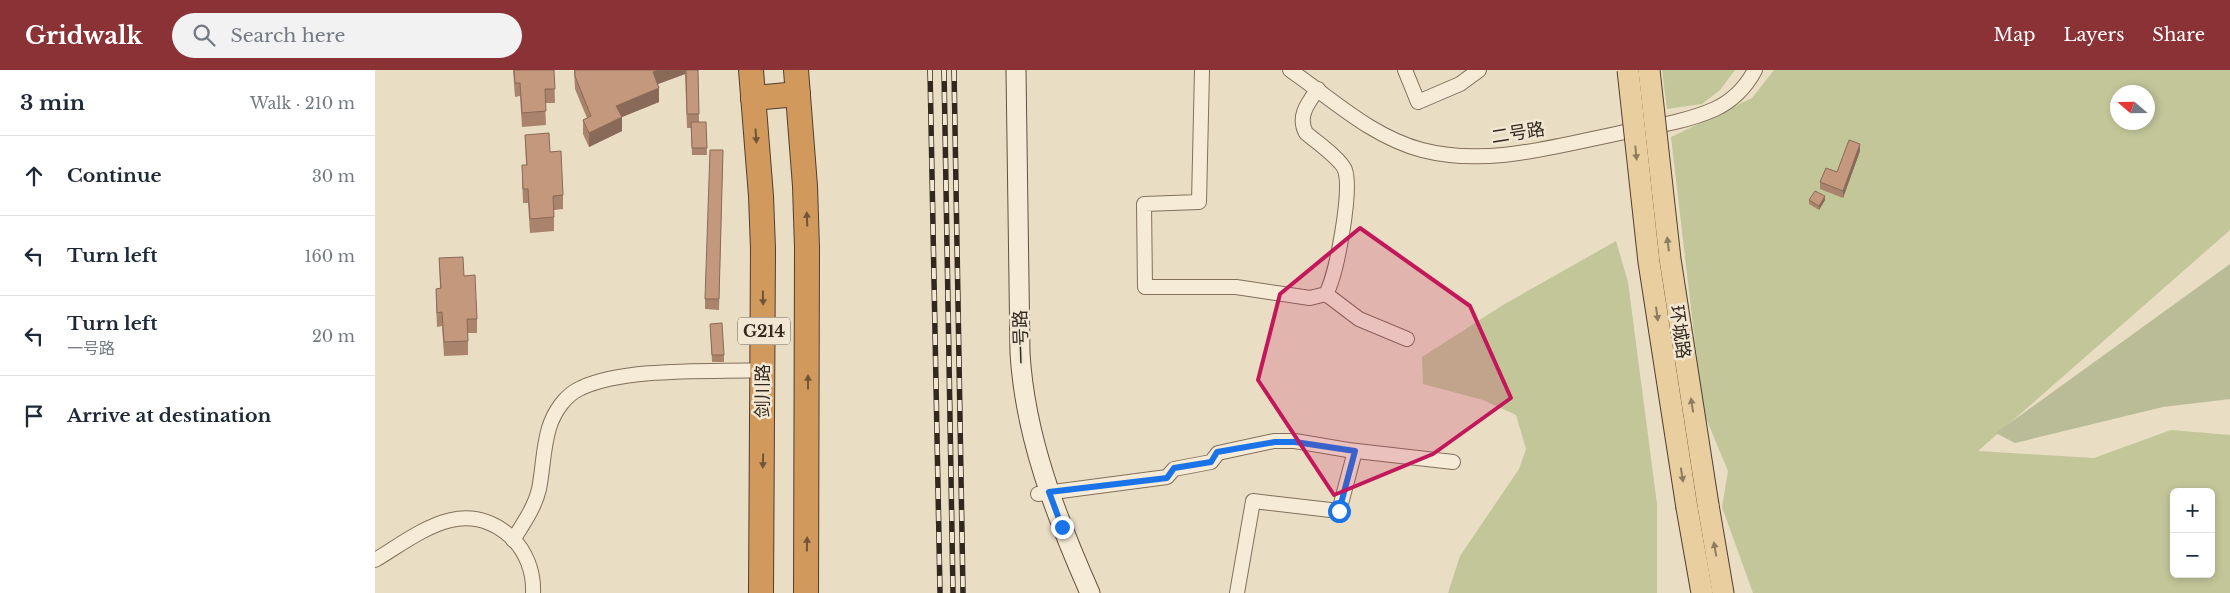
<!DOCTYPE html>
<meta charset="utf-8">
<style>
body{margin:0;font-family:"Libre Baskerville","Noto Sans SC",serif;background:#f2f2f3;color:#1f2937}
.controls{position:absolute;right:15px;bottom:15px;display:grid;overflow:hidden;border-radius:8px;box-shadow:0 2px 8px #0003}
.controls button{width:45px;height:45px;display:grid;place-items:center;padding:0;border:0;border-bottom:1px solid #e0e1e3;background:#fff;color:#1f2937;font:25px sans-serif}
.compass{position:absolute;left:1735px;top:15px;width:45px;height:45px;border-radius:50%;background:#fff;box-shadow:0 2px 8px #0003;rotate:290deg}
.stop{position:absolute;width:15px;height:15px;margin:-11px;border:4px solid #1a73e8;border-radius:50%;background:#fff}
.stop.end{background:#1a73e8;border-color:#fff;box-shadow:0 1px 5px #0008}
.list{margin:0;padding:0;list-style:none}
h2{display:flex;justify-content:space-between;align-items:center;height:65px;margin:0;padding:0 20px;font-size:21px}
h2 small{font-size:16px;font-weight:400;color:#747a83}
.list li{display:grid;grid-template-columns:32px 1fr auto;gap:15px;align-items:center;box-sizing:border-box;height:80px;padding:0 20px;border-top:1px solid #e0e1e3}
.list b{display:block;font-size:19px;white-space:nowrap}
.list p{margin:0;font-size:16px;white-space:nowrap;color:#747a83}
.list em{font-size:16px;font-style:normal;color:#747a83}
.icon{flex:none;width:28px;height:28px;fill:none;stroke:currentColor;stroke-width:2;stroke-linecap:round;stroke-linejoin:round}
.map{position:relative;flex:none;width:1855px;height:523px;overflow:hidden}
header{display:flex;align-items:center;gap:30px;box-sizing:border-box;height:70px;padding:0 25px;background:#8b3236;color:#fff}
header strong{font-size:24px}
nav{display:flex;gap:28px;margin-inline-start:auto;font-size:18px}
.search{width:350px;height:45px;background:#f2f2f3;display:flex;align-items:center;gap:12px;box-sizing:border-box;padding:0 18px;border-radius:28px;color:#747a83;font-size:19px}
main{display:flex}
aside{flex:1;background:#fff}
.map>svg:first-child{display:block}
.green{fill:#c2c699;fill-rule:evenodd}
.cemetery{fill:#b9bc97}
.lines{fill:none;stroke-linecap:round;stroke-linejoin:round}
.street-casing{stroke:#826f5c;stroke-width:16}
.secondary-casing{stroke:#64503f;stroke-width:21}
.primary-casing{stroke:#503e30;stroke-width:23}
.highway-casing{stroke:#503e30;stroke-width:26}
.street{stroke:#f5ebd6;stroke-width:14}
.secondary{stroke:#f5ebd6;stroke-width:19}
.primary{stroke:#e9cf9f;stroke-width:21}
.highway{stroke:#d1995c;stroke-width:24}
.rail-casing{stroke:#33281f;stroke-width:5.5}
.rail{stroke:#f1e7d2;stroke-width:4;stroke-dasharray:11;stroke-linecap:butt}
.primary-bridge-casing{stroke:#503e30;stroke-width:23;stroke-linecap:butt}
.primary-bridge{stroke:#e9cf9f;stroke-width:21}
.wall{fill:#a9836c}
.shaded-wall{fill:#896a58}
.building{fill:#c4987d;stroke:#896a58}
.oneway{fill:#725537}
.oneway2{fill:#8e7c5f}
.route{stroke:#1a73e8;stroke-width:6}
.marked{fill:#c2185b;fill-opacity:0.2;stroke:#c2185b;stroke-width:4;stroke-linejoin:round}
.labels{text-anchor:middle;stroke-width:5;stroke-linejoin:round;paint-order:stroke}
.shield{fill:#f1e7d2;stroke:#6c6155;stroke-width:1}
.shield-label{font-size:16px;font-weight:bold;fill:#33281f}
.street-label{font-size:18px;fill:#33281f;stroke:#f1e7d2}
</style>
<header>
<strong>Gridwalk</strong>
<div class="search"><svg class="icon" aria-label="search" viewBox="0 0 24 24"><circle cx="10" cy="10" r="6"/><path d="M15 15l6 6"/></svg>Search here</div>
<nav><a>Map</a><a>Layers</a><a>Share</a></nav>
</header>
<main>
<aside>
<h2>3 min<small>Walk · 210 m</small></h2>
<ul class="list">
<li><svg class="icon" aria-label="ahead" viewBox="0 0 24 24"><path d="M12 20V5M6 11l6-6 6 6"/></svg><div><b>Continue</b></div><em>30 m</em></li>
<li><svg class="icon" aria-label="left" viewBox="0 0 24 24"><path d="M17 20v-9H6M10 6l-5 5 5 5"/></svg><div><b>Turn left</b></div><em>160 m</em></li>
<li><svg class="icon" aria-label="left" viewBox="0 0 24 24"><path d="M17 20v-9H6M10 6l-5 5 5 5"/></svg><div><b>Turn left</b><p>一号路</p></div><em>20 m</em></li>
<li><svg class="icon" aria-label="arrive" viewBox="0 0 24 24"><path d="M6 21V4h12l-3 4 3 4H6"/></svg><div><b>Arrive at destination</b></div></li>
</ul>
</aside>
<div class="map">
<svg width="1855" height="523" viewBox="0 0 1855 523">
<rect width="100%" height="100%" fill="#e9ddc4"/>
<!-- green -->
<g class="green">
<path d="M1287,0H1360L1345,20L1327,34L1292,39Z"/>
<path d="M1399,0H1855V160L1603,381L1719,388L1796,360L1855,365V523H1378L1347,437L1353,401L1328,341L1296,67L1377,28ZM1742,22H1772V52H1742ZM1799,422H1836V504H1799Z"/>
<path d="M1241,171L1253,212L1282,434V523H1073L1085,486L1144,399L1151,379L1141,345L1108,330L1048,314L1047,287L1128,235Z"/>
</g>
<!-- cemetery -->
<path class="cemetery" d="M1855,194V329L1788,337L1640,373L1621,363Z"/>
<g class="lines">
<defs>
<g id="street">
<path d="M827,0L824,132L769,134L770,217H861L935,228L951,224C962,204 977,121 970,100C966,89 940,71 931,63C922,46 933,33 943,19"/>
<path d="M915,0C957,29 997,67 1047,80C1112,97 1181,76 1245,63C1276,57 1311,52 1340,39C1357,31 1371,17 1380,0"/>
<path d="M1030,0L1043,32L1085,14L1104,0"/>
<path d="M951,224L984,249L1032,269"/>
<path d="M663,424L792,407L799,399L836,392L843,383L899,371H920L973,380L1078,392"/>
<path d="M138,470C148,454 160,437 164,419C168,399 168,378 174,358C179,342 190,325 206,318C251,297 338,302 388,300"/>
<path d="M0,490C42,465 88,424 136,467C151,481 159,502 158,523"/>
<path d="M862,523L878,431L964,441L980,381"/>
</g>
<path id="secondary" d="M641,0L645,283C650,367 681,446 715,523"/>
<g id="primary">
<path d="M1333,435L1348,523"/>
<path d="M1312,438L1327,523"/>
</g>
<g id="highway">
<path d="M376,0L386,126L388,179L386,523"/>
<path d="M421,0L430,116L432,178L431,523"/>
<path d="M378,28L423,24"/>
</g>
</defs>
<!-- street casing -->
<use href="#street" class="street-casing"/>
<!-- secondary casing -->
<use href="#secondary" class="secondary-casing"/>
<!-- primary casing -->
<use href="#primary" class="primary-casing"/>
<!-- highway casing -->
<use href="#highway" class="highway-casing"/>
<!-- street -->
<use href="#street" class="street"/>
<!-- secondary -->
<use href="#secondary" class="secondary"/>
<!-- primary -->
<use href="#primary" class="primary"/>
<!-- highway -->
<use href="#highway" class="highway"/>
<defs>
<g id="rail">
<path d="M555,0L565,523"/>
<path d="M569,0L578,523"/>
<path d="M579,0L588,523"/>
</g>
</defs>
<!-- rail casing -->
<use href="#rail" class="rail-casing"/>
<!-- rail -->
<use href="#rail" class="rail"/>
<defs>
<g id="primary-bridge">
<path d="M1253,0L1274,192L1312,438"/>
<path d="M1274,0L1295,189L1333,435"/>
</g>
</defs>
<!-- primary-bridge casing -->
<use href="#primary-bridge" class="primary-bridge-casing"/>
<!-- primary-bridge -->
<use href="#primary-bridge" class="primary-bridge"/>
</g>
<!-- wall -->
<g class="wall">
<path d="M138,0H179L180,33H170L171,55L147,57L145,26L140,27Z"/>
<path d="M199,0H323L324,52H331L332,85H317L316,58H312L310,4L282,14L284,32L247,47V61L214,77L208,64V50L212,48L200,19Z"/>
<path d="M150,65L175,82L188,125V139L179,140V161L155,163L153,133H148L147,109V95H151Z"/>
<path d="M348,80L344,240L330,239V229Z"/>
<path d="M1485,81L1468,128L1445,119V112L1462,102Z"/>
<path d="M1434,130H1450L1444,140L1434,134Z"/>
<path d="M64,188L89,206L102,249V263H93V285L69,286L67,256L62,257L61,233V219L65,218Z"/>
<path d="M335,254L349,285V292H337Z"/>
</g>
<!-- shaded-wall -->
<g class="shaded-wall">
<path d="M284,0H310V4L278,16V2Z"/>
<path d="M284,18V32L247,47V61L214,77V63L241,36Z"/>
<path d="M1485,74V81L1468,128V121Z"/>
<path d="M1450,126V130L1444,140V136Z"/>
</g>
<!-- building -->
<g class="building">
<path d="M139,0H179L180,19H170L171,41L147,43L145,13H140Z"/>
<path d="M200,0H284L278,2L284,18L241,36L247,47L214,63L208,50L216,46L200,6Z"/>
<path d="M311,0H323L324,44H312Z"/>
<path d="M316,52H331L332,78H317Z"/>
<path d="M174,63L175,82L186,81L188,125L178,126L179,147L155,149L153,119H148L147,95H152L150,65Z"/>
<path d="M1474,70L1485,74L1468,121L1445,112L1451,98L1462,102Z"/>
<path d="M335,80H348L344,229H330Z"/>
<path d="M1440,121L1450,126L1444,136L1434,130Z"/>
<path d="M88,187L89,206L100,205L102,249H92L93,271L69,272L67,242L62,243L61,219L66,218L64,188Z"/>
<path d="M347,253L349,285H337L335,254Z"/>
</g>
<!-- one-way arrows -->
<defs><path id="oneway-solid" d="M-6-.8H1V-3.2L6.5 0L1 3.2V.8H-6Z" transform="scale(1.25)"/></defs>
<g class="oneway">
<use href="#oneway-solid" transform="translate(381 66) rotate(86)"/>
<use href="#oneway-solid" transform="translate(432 149) rotate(-92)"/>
<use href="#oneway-solid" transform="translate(388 228) rotate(89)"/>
<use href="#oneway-solid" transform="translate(433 312) rotate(-90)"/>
<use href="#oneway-solid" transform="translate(388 391) rotate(91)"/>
<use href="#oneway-solid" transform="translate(432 474) rotate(-89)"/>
</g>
<g class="oneway2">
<use href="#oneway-solid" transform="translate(1261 83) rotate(84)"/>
<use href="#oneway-solid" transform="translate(1293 174) rotate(-97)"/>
<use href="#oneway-solid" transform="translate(1282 244) rotate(82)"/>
<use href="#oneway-solid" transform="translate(1317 335) rotate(-99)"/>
<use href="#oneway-solid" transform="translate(1307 405) rotate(81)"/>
<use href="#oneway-solid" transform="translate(1340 479) rotate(-100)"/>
</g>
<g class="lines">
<!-- route -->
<path class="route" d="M687,457L674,422L792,408L799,398L836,392L842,382L900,372H920L980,381L964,441"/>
</g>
<!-- marked area -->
<path class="marked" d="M985,158L1095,236L1136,328L1058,384L959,425L883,310L905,224Z"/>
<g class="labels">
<!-- shield labels -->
<rect class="shield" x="363" y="247.5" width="52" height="27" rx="4"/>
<g class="shield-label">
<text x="389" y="267">G214</text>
</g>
<!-- street labels -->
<g class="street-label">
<text transform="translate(1143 63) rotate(-9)" y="6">二号路</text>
<text transform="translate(1305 262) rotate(82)" y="6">环城路</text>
<text transform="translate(646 267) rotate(-92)" y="6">一号路</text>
<text transform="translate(388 321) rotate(-90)" y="6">剑川路</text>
</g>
</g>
</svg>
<div class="controls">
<button>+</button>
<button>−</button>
</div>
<svg class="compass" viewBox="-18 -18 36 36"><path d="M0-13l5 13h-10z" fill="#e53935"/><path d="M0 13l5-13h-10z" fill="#747a83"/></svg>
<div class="stop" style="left:964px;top:441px"></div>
<div class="stop end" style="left:687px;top:457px"></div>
</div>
</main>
